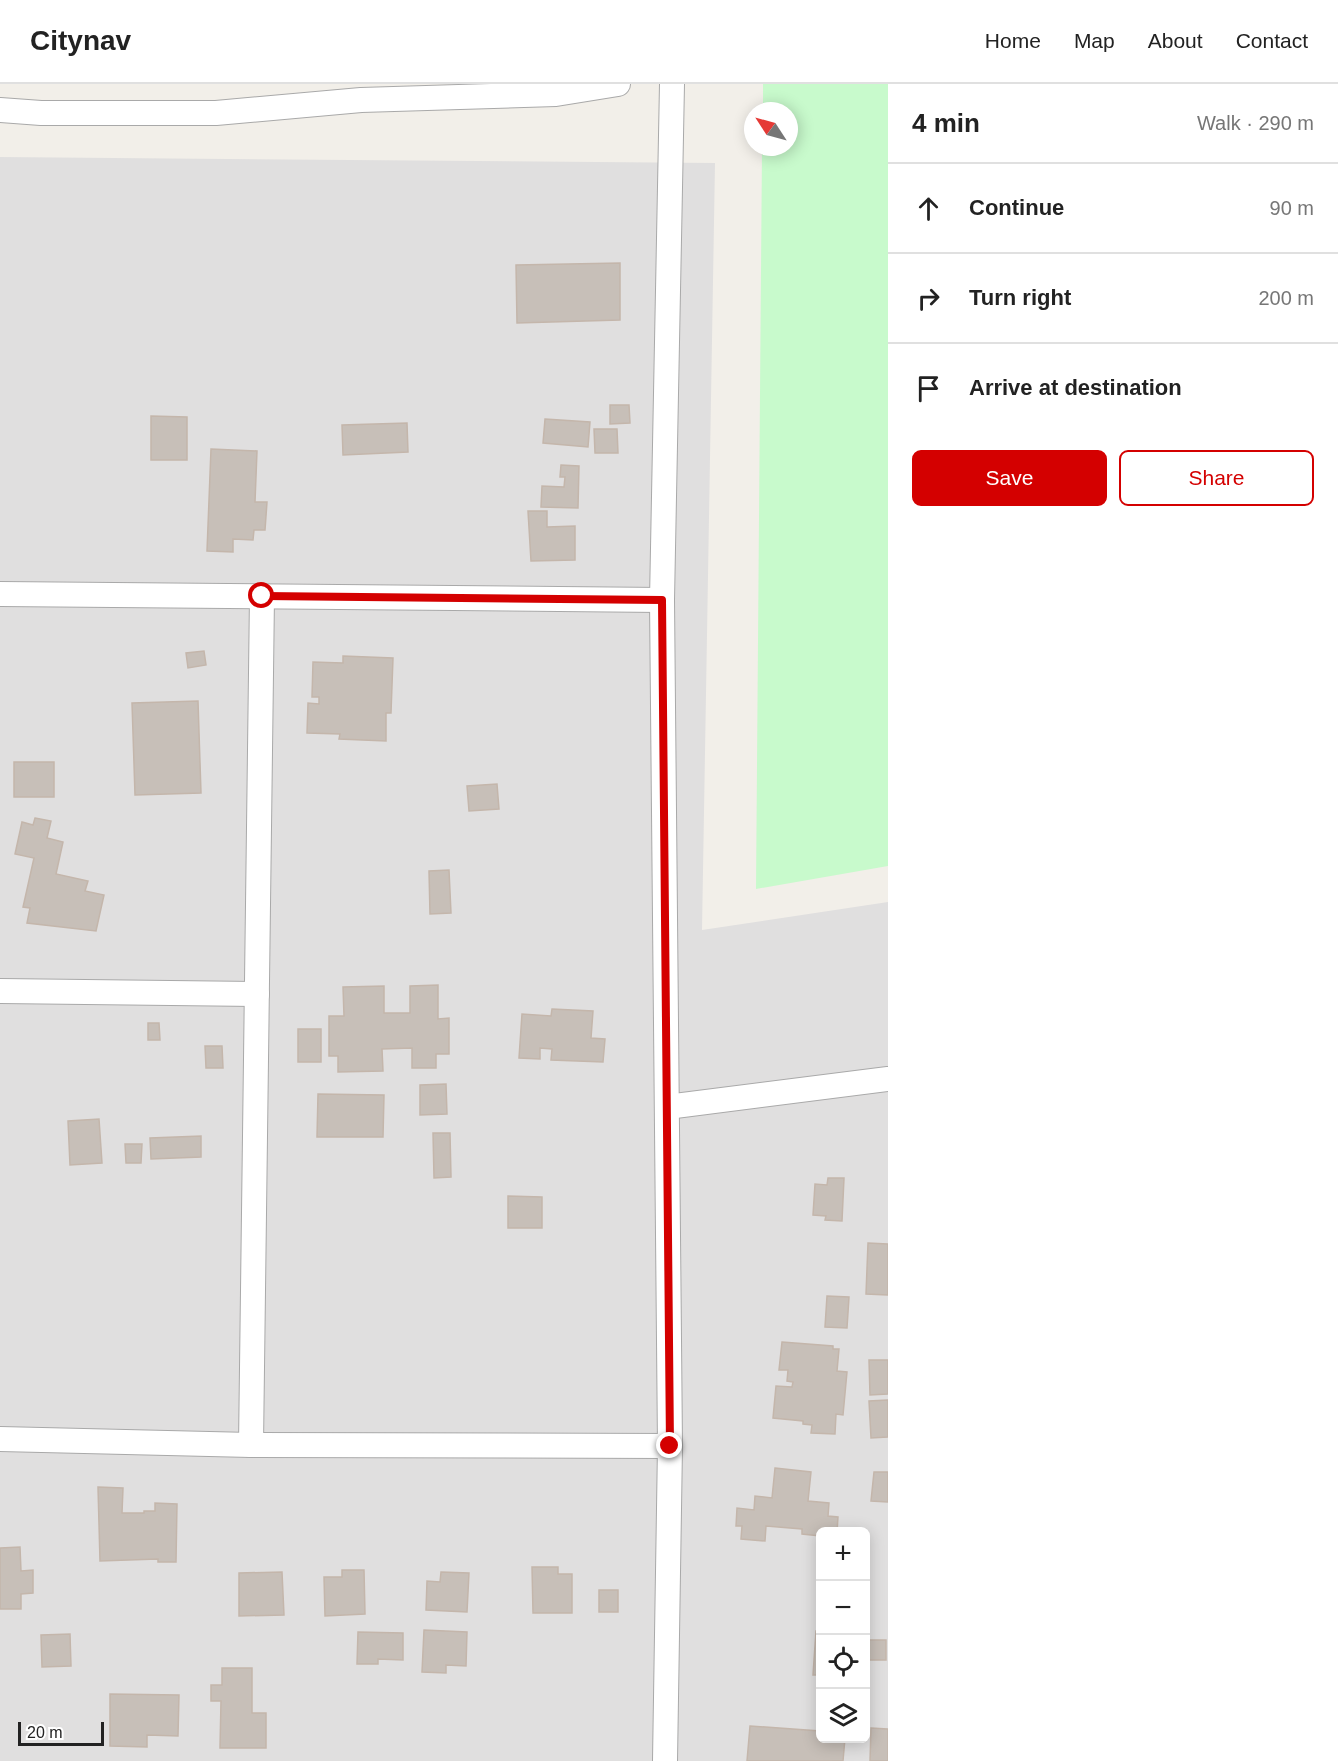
<!DOCTYPE html>
<meta charset="utf-8">
<style>
body{margin:0;font-family:Arial,sans-serif;background:#f6f6f6;color:#222}
.controls{position:absolute;right:18px;bottom:18px;display:grid;overflow:hidden;border-radius:9px;box-shadow:0 3px 15px #0003}
.controls button{width:54px;height:54px;display:grid;place-items:center;padding:0;border:0;border-bottom:2px solid #e0e0e0;background:#fff;color:#222;font:30px sans-serif}
.compass{position:absolute;left:744px;top:18px;width:54px;height:54px;border-radius:50%;background:#fff;box-shadow:0 3px 15px #0003;rotate:306deg}
.scale{position:absolute;left:18px;bottom:15px;width:86px;box-sizing:border-box;padding-left:6px;border:3px solid #222;border-top:0;font-size:16px;line-height:21px;white-space:nowrap;color:#222;-webkit-text-stroke:4px #fff;paint-order:stroke}
.stop{position:absolute;width:18px;height:18px;margin:-14px;border:4px solid #d40000;border-radius:50%;background:#fff}
.stop.end{background:#d40000;border-color:#fff;box-shadow:0 2px 6px #0008}
.list{margin:0;padding:0;list-style:none}
h2{display:flex;justify-content:space-between;align-items:center;height:78px;margin:0;padding:0 24px;font-size:26px}
h2 small{font-size:20px;font-weight:400;color:#767676}
.list li{display:grid;grid-template-columns:39px 1fr auto;gap:18px;align-items:center;box-sizing:border-box;height:90px;padding:0 24px;border-top:2px solid #e0e0e0}
.list b{display:block;font-size:22px;white-space:nowrap}
.list em{font-size:20px;font-style:normal;color:#767676}
.actions{display:flex;gap:12px;padding:18px 24px}
.actions a{flex:1;padding:14px 0;border:2px solid #d40000;border-radius:9px;text-align:center;font-size:21px;color:#d40000}
.actions .main{background:#d40000;color:#fff}
.icon{flex:none;width:33px;height:33px;fill:none;stroke:currentColor;stroke-width:2;stroke-linecap:round;stroke-linejoin:round}
.map{position:relative;flex:none;width:888px;height:1677px;overflow:hidden}
header{display:flex;align-items:center;gap:36px;box-sizing:border-box;height:84px;padding:0 30px;background:#fff;border-bottom:2px solid #e0e0e0}
header strong{font-size:28px}
nav{display:flex;gap:33px;margin-inline-start:auto;font-size:21px}
main{display:flex}
aside{flex:1;background:#fff}
.map>svg:first-child{display:block}
.residential{fill:#e0dfdf;fill-rule:evenodd}
.park{fill:#c8facc}
.building{fill:#c7bfb8;stroke:#c4b6ab;stroke-width:1.5}
.lines{fill:none;stroke-linecap:round;stroke-linejoin:round}
.minor-casing{stroke:#a9a9a9;stroke-width:26}
.minor{stroke:#fff;stroke-width:24}
.route{stroke:#d40000;stroke-width:8}
</style>
<header>
<strong>Citynav</strong>
<nav><a>Home</a><a>Map</a><a>About</a><a>Contact</a></nav>
</header>
<main>
<div class="map">
<svg width="888" height="1677" viewBox="0 0 888 1677">
<rect width="100%" height="100%" fill="#f2efe9"/>
<!-- residential -->
<path class="residential" d="M0,73L715,79L702,846L888,818V1677H0ZM820,1448H866V1654H820Z"/>
<!-- park -->
<path class="park" d="M763,0H888V782L756,805L762,63H789V27H763Z"/>
<!-- building -->
<g class="building">
<path d="M620,179V236L517,239L516,181Z"/>
<path d="M610,321H629L630,339L610,340Z"/>
<path d="M151,332L187,333V376H151Z"/>
<path d="M545,335L590,338L588,363L543,359Z"/>
<path d="M407,339L408,368L343,371L342,341Z"/>
<path d="M594,345H617L618,369H595Z"/>
<path d="M211,365L257,367L255,418H267L265,446H254L253,456L233,455V468L207,467Z"/>
<path d="M561,381L579,382L578,424L541,423L542,402L564,403L565,393H560Z"/>
<path d="M528,427H547V443L575,442V476L531,477Z"/>
<path d="M204,567L206,581L188,584L186,569Z"/>
<path d="M343,572L393,574L391,629H386V657L339,655L340,650L307,649L308,619L319,620V613H312L313,578L343,579Z"/>
<path d="M198,617L201,709L135,711L132,619Z"/>
<rect x="14" y="678" width="40" height="35"/>
<path d="M497,700L499,725L469,727L467,702Z"/>
<path d="M35,734L51,737L47,754L63,758L56,790L88,797L85,807L104,811L96,847L27,839L30,824L23,823L34,774L15,770L22,738L33,741Z"/>
<path d="M449,786L451,829L430,830L429,787Z"/>
<path d="M438,901V935L449,934V970H436V984H412V964L382,965L383,987L338,988V972H329V932H344L343,903L384,902V929H410V902Z"/>
<path d="M552,925L593,927L591,954L605,955L603,978L551,976L552,965L540,964V975L519,974L522,930L551,932Z"/>
<path d="M148,939H159L160,956H148Z"/>
<rect x="298" y="945" width="23" height="33"/>
<path d="M205,962H222L223,984H206Z"/>
<path d="M446,1000L447,1030L420,1031V1001Z"/>
<path d="M318,1010L384,1011L383,1053H317Z"/>
<path d="M99,1035L102,1079L70,1081L68,1037Z"/>
<path d="M433,1049H450L451,1093L434,1094Z"/>
<path d="M201,1052V1073L151,1075L150,1054Z"/>
<path d="M125,1060H142L141,1079H126Z"/>
<path d="M828,1094H844L842,1137L825,1136L826,1132L813,1131L815,1100L827,1101Z"/>
<path d="M508,1112L542,1113V1144H508Z"/>
<path d="M868,1159L888,1160V1211L866,1210Z"/>
<path d="M827,1212L849,1213L847,1244L825,1243Z"/>
<path d="M782,1258L833,1262V1265H839L837,1287L847,1288L843,1331L836,1330L835,1350L811,1349L812,1341L803,1340V1337L773,1334L776,1302L792,1303L793,1298L787,1297L788,1286H779Z"/>
<path d="M869,1276H888V1310L870,1311Z"/>
<path d="M888,1316V1353L871,1354L869,1317Z"/>
<path d="M775,1384L811,1388L808,1417L829,1419L828,1432L838,1433L837,1448H820V1452L802,1450V1445L766,1442L765,1457L741,1455L742,1442H736L737,1424L754,1426L755,1412L772,1414Z"/>
<path d="M874,1388H888V1418L871,1417Z"/>
<path d="M98,1403L123,1404L122,1429H144V1427H155V1419L177,1420L176,1478H158V1475L100,1477Z"/>
<path d="M20,1463L21,1487L33,1486V1509L21,1510V1525H0V1464Z"/>
<path d="M532,1483H558V1490H572V1529H533Z"/>
<path d="M342,1486H364L365,1530L325,1532L324,1493H342Z"/>
<path d="M282,1488L284,1531L239,1532V1489Z"/>
<path d="M441,1488L469,1489L467,1528L426,1526L427,1497L440,1498Z"/>
<rect x="599" y="1506" width="19" height="22"/>
<path d="M424,1546L467,1548L466,1582L446,1581V1589L422,1588Z"/>
<path d="M816,1547H820V1591H813Z"/>
<path d="M358,1548L403,1549V1576L378,1575V1580H357Z"/>
<path d="M70,1550L71,1582L42,1583L41,1551Z"/>
<rect x="867" y="1556" width="19" height="20"/>
<path d="M222,1584H252V1629H266V1664H220L221,1617H211V1601H222Z"/>
<path d="M110,1610L179,1611L178,1652L147,1651V1663L110,1662Z"/>
<path d="M750,1642L820,1647V1654H845L843,1677H747Z"/>
<path d="M871,1644L888,1645V1677H870Z"/>
</g>
<g class="lines">
<defs>
<g id="minor">
<path d="M0,26L41,29H216L361,16L556,10L618,0"/>
<path d="M0,510L662,516"/>
<path d="M0,907L257,910"/>
<path d="M667,1023L888,995"/>
<path d="M0,1355L251,1361L670,1362"/>
<path d="M251,1361L262,512"/>
<path d="M665,1677L670,1362L662,516L672,0"/>
</g>
</defs>
<!-- minor casing -->
<use href="#minor" class="minor-casing"/>
<!-- minor -->
<use href="#minor" class="minor"/>
</g>
<g class="lines">
<!-- route -->
<path class="route" d="M262,512L662,516L670,1362"/>
</g>
</svg>
<div class="controls">
<button>+</button>
<button>−</button>
<button><svg class="icon" aria-label="locate" viewBox="0 0 24 24"><circle cx="12" cy="12" r="6"/><path d="M12 2v4M12 18v4M2 12h4M18 12h4"/></svg></button>
<button><svg class="icon" aria-label="layers" viewBox="0 0 24 24"><path d="M12 4l9 5-9 5-9-5zM3 14l9 5 9-5"/></svg></button>
</div>
<svg class="compass" viewBox="-18 -18 36 36"><path d="M0-13l5 13h-10z" fill="#e53935"/><path d="M0 13l5-13h-10z" fill="#767676"/></svg>
<div class="scale">20 m</div>
<div class="stop" style="left:262px;top:512px"></div>
<div class="stop end" style="left:670px;top:1362px"></div>
</div>
<aside>
<h2>4 min<small>Walk · 290 m</small></h2>
<ul class="list">
<li><svg class="icon" aria-label="ahead" viewBox="0 0 24 24"><path d="M12 20V5M6 11l6-6 6 6"/></svg><div><b>Continue</b></div><em>90 m</em></li>
<li><svg class="icon" aria-label="right" viewBox="0 0 24 24"><path d="M7 20v-9h11M14 6l5 5-5 5"/></svg><div><b>Turn right</b></div><em>200 m</em></li>
<li><svg class="icon" aria-label="arrive" viewBox="0 0 24 24"><path d="M6 21V4h12l-3 4 3 4H6"/></svg><div><b>Arrive at destination</b></div></li>
</ul>
<div class="actions"><a class="main">Save</a><a>Share</a></div>
</aside>
</main>
